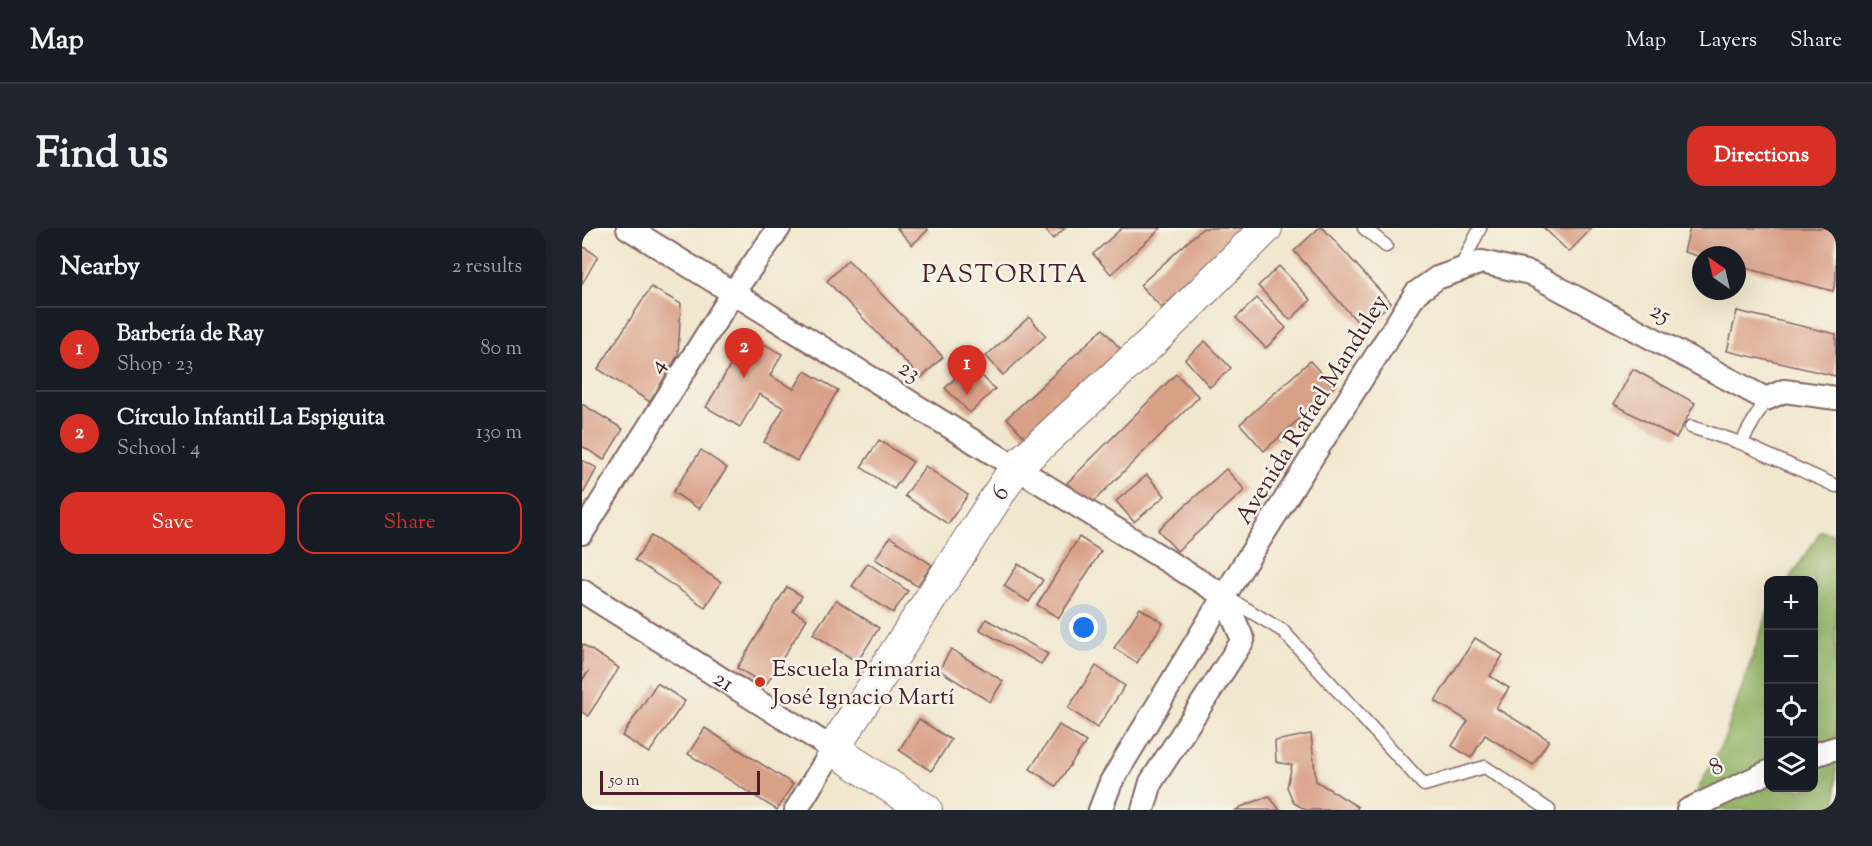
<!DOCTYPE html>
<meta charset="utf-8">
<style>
body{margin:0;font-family:"Sorts Mill Goudy",serif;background:#20242c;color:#f1f3f6}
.controls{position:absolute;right:18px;bottom:18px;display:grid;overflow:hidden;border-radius:12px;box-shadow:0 6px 24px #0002}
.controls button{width:54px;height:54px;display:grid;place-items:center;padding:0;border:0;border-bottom:2px solid #363941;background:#171b24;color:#f1f3f6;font:30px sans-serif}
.compass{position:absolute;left:1110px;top:18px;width:54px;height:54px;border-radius:50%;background:#171b24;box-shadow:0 6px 24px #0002;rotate:326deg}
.scale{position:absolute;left:18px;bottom:15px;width:160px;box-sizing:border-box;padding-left:6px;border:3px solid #4a1f2b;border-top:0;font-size:16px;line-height:21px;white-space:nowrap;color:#4a1f2b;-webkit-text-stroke:4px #f7f3e8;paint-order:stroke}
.you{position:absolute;left:502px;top:400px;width:21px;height:21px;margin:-15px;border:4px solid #fff;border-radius:50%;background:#1a73e8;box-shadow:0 0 0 9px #1a73e833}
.badge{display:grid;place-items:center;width:39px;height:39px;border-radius:50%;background:#d93025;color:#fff;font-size:20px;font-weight:700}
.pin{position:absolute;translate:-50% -50px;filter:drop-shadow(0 2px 3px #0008)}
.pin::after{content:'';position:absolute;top:32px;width:21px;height:18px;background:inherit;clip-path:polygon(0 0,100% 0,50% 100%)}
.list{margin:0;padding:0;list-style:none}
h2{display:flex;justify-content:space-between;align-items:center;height:78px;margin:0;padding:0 24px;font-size:26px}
h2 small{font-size:20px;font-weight:400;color:#9ea1a6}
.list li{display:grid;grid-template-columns:39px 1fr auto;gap:18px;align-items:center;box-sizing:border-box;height:84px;padding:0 24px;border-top:2px solid #363941}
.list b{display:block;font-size:22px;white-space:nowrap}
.list p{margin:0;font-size:20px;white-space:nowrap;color:#9ea1a6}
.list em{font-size:20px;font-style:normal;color:#9ea1a6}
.actions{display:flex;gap:12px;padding:18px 24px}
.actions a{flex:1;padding:14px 0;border:2px solid #d93025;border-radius:18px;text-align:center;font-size:21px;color:#d93025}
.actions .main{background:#d93025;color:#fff}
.icon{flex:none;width:33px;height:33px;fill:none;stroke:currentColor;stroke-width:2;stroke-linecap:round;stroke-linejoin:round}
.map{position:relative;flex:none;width:1254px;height:582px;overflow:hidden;border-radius:18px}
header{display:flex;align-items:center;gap:36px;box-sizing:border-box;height:84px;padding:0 30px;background:#171b24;border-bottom:2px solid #363941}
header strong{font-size:28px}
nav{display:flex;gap:33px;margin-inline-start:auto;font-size:21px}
.intro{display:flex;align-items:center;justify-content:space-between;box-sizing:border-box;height:144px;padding:0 36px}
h1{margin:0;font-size:42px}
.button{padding:15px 27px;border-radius:18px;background:#d93025;color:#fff;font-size:21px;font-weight:700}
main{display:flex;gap:36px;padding:0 36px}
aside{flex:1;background:#171b24;border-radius:18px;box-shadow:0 6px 24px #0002}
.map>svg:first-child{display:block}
.forest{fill:#96b66a;stroke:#706a4a;stroke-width:1.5}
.building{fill:#d9a088}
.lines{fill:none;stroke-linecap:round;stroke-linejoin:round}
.lane-casing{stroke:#846564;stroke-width:15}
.street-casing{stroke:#846564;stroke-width:26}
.secondary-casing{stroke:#846564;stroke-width:34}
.lane{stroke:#fff;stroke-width:12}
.street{stroke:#fff;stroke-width:22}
.secondary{stroke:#fff;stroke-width:32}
.poi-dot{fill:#c8321e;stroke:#f7f3e8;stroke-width:2}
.labels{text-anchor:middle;stroke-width:5;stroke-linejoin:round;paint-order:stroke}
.street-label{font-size:24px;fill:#4a1f2b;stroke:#f7f3e8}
.poi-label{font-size:24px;fill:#4a1f2b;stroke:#f7f3e8;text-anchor:start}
.neighbourhood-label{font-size:26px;letter-spacing:1.5px;fill:#4a1f2b;stroke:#f7f3e8}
</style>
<header>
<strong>Map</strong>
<nav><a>Map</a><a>Layers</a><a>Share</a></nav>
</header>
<div class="intro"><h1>Find us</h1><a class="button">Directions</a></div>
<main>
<aside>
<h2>Nearby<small>2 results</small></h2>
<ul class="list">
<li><span class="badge">1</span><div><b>Barbería de Ray</b><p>Shop · 23</p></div><em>80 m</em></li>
<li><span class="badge">2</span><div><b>Círculo Infantil La Espiguita</b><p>School · 4</p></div><em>130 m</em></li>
</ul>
<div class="actions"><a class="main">Save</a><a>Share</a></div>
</aside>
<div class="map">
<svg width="1254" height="582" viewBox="0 0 1254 582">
<rect width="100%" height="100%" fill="#f7f3e8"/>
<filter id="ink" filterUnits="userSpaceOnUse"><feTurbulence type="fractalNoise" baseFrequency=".0167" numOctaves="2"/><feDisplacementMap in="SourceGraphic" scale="12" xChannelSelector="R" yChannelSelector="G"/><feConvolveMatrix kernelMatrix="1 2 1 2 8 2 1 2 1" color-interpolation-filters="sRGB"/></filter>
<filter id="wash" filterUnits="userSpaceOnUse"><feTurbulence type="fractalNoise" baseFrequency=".008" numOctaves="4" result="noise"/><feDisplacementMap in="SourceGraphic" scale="24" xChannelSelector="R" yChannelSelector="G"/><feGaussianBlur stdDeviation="1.35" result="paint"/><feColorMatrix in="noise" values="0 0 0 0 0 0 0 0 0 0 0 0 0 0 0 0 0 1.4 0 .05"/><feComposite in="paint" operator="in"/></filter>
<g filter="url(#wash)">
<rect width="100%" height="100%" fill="#f1e7ce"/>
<!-- forest -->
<path class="forest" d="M1239,303L1254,307V582H1105L1142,512L1186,383V560H1232V352H1207Z"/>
<g id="blocks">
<!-- building -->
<g class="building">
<path d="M315,0H345L346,2L330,17Z"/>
<path d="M462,0H483L471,11Z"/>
<path d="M540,0H579L529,46L511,26Z"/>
<path d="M621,0H667L580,80L558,57Z"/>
<path d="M737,0H741L809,75L781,100L712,23Z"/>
<path d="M962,0H1010L987,24Z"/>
<path d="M1108,0H1254V51L1251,63L1155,38V27L1119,29L1102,24Z"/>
<path d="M0,18L16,28L0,56Z"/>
<path d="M266,32L361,129L339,150L245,53Z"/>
<path d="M697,38L729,72L708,92L676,58Z"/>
<path d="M69,59L99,76L96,127L68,174L16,141Z"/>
<path d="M675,70L704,100L684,120L654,90Z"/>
<path d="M1155,83L1254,106V148L1145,123Z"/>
<path d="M447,89L464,108L421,147L404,128Z"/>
<path d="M521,101L542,125L446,213L425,190Z"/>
<path d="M166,107L200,126L188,148L212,161L223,143L256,162L215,233L182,214L202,180L177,166L158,199L124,179Z"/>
<path d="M623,113L649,140L628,159L603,131Z"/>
<path d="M728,133L752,159L682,223L658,196Z"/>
<path d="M388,136L413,161L388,185L363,160Z"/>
<path d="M1051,141L1113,175L1094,210L1032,176Z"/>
<path d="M594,146L617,169L507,278L485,255Z"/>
<path d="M0,176L41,201L22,232L0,218Z"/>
<path d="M297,212L331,234L312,261L279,239Z"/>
<path d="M119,222L145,240L117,281L91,264Z"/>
<path d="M0,232L15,240L0,268Z"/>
<path d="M343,238L386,267L366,296L323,268Z"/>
<path d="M644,241L663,262L595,323L576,302Z"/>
<path d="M565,247L583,268L552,294L534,273Z"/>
<path d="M69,308L139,354L123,379L53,332Z"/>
<path d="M308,309L350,337L335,358L293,331Z"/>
<path d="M497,309L519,323L477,390L455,377Z"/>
<path d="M286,335L326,363L311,385L270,358Z"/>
<path d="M436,336L461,352L447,374L422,358Z"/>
<path d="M205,359L220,368L211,383L225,391L184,457L155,440Z"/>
<path d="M254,372L297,400L275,434L231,406Z"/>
<path d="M558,380L581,395L555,435L532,420Z"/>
<path d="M404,391L466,426L459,436L398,402Z"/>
<path d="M893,410L921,427L908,448L927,460L914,480L967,512L951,537L903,507L889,530L870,518L886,493L853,473Z"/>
<path d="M0,416L37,440L6,488L0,484V453L7,443L0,451Z"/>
<path d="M369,421L421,453L408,474L357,442Z"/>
<path d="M514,438L543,458L515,500L486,480Z"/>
<path d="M75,455L103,473L67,525L40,508Z"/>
<path d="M337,491L369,512L349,543L317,522Z"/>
<path d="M477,497L504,514L474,558L448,541Z"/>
<path d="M123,500L211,556L195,582L106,526Z"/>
<path d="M729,506L734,553L776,579L774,582H724L712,575L705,559L710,537L694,534L693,513Z"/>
<path d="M687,568L698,582H654L659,579Z"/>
</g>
</g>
</g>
<g filter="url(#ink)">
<use href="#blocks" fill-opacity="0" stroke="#846564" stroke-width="1.5"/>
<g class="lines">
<defs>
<g id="lane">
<path d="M782,0L804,18"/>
<path d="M878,41L898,0"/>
<path d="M1109,199L1159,215L1254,258"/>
<path d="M1159,215L1184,171"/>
<path d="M646,370L701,403L842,557L903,539L967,582"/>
</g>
<g id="street">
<path d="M46,0L642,368"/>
<path d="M0,305L151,65L197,0"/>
<path id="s1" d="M0,363L251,521L214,582"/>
<path d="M1232,527L1254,520"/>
<path d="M518,582L529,554L642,368L834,65L855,50L900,34L948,45L1184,171L1202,163L1254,170"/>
<path d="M561,582L569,554L661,412L642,368"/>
<path d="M1106,582L1186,544"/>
</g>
<g id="secondary">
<path id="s2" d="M344,582L251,521L434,239L572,112L684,0"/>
</g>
</defs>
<!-- lane casing -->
<use href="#lane" class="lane-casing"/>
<!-- street casing -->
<use href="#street" class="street-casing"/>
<!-- secondary casing -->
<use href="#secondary" class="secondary-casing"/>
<!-- lane -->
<use href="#lane" class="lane"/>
<!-- street -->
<use href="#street" class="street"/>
<!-- secondary -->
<use href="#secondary" class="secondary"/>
</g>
</g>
<!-- markers -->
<circle class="poi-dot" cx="178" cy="454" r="6"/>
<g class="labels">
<!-- street labels -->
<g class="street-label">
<text transform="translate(1079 84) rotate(28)" y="8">25</text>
<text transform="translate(74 137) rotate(-58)" y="8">4</text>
<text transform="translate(328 142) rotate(32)" y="8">23</text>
<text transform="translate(729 181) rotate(-58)" y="8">Avenida Rafael Manduley</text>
<text dy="8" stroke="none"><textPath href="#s2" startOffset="417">6</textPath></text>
<text dy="8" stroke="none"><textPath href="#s1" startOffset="168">21</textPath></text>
<text transform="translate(1134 538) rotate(-26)" y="8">8</text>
</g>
<!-- poi labels -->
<g class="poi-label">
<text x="190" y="448">Escuela Primaria<tspan x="190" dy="28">José Ignacio Martí</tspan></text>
</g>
<!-- neighbourhood labels -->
<g class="neighbourhood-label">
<text x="423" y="54">PASTORITA</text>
</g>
</g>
</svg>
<div class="controls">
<button>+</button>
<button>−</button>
<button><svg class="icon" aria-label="locate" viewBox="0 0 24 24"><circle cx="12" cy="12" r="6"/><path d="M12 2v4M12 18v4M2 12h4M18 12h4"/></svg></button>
<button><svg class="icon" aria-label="layers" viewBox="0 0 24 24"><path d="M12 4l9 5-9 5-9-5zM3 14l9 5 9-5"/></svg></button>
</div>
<svg class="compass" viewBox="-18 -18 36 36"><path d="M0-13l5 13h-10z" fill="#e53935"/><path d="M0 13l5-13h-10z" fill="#9ea1a6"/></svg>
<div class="scale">50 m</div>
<div class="you"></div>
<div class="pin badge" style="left:385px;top:167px">1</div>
<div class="pin badge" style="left:162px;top:150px">2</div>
</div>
</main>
